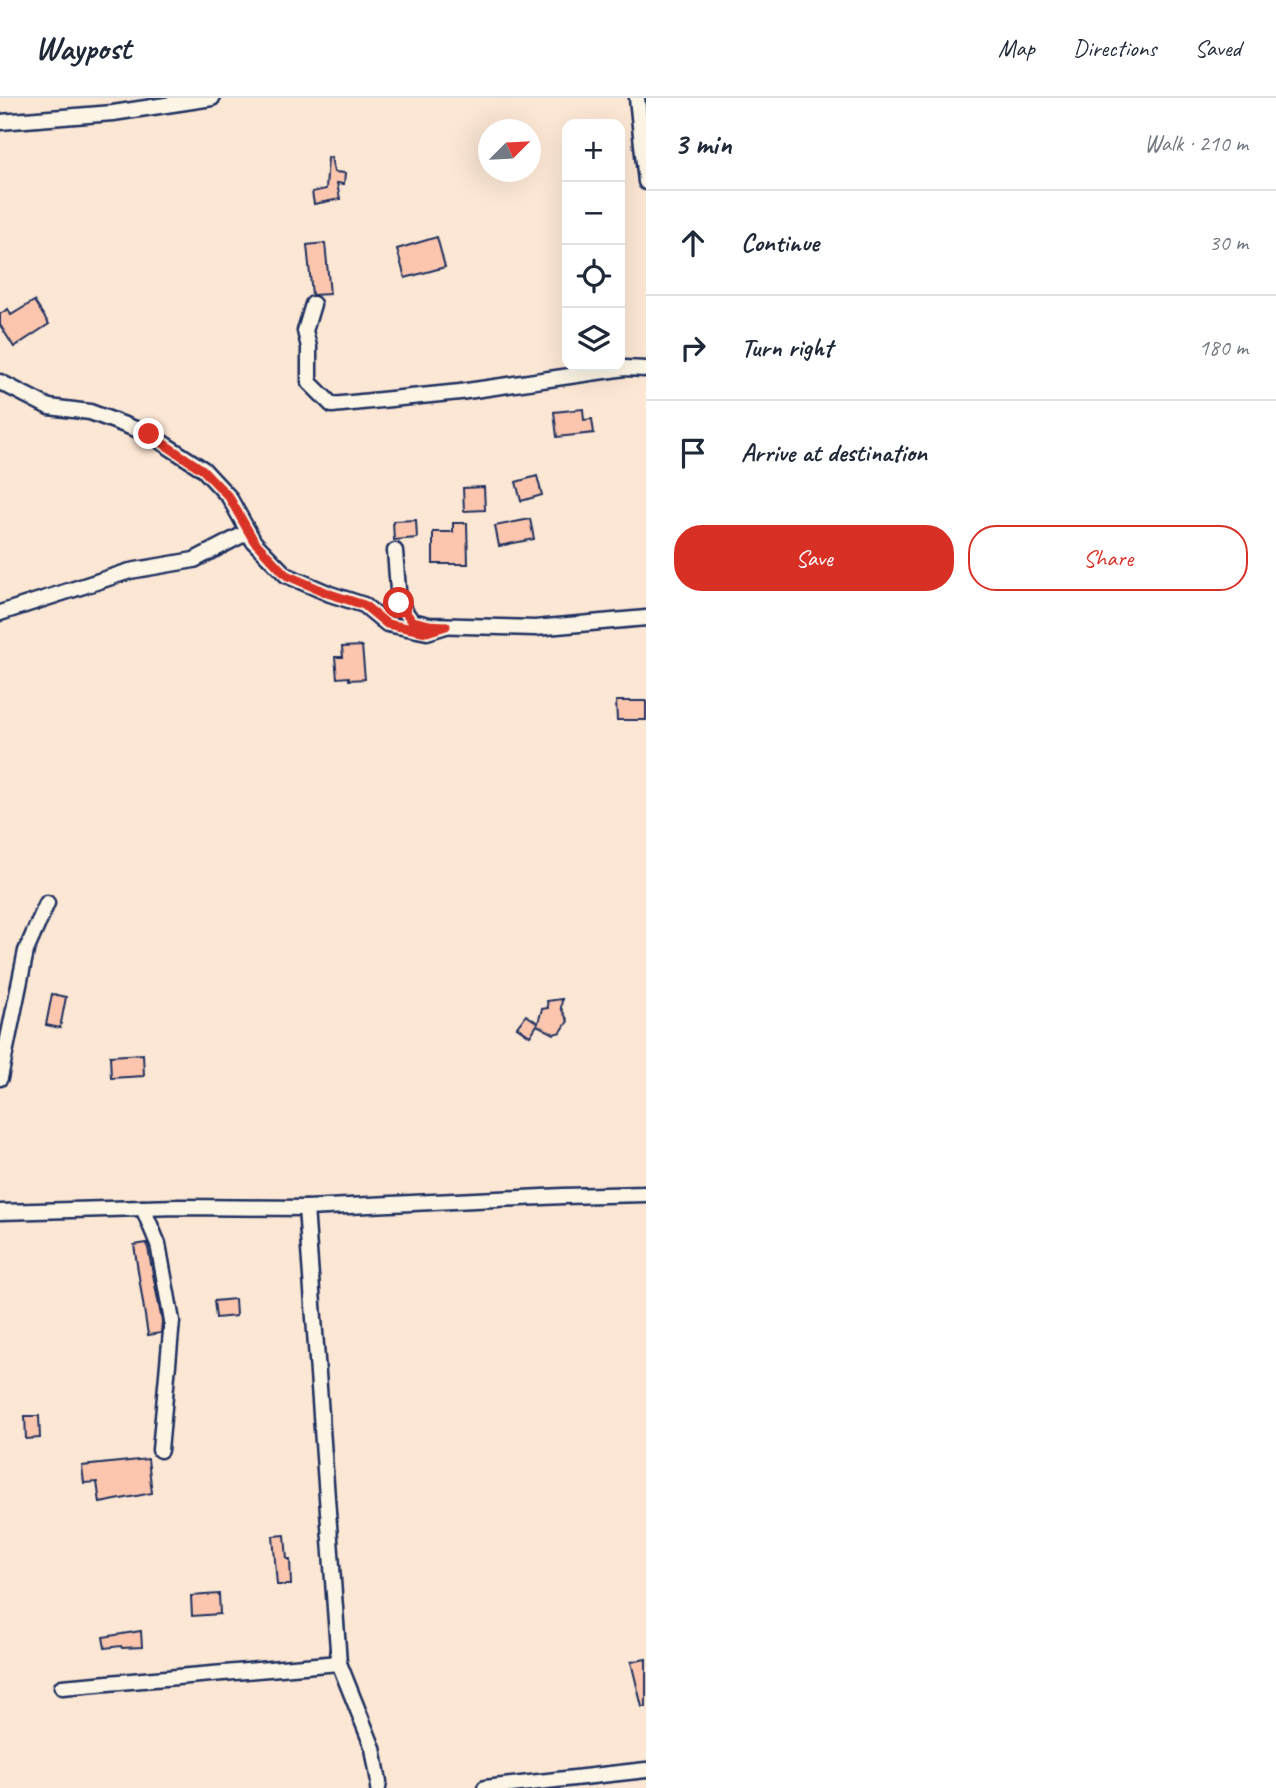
<!DOCTYPE html>
<meta charset="utf-8">
<style>
body{margin:0;font-family:Caveat,sans-serif;background:#f6f6f7;color:#1f2937}
.controls{position:absolute;right:21px;top:21px;display:grid;overflow:hidden;border-radius:14px;box-shadow:0 7px 28px #0002}
.controls button{width:63px;height:63px;display:grid;place-items:center;padding:0;border:0;border-bottom:2px solid #e0e1e3;background:#fff;color:#1f2937;font:35px sans-serif}
.compass{position:absolute;left:478px;top:21px;width:63px;height:63px;border-radius:50%;background:#fff;box-shadow:0 7px 28px #0002;rotate:66deg}
.stop{position:absolute;width:21px;height:21px;margin:-16px;border:5px solid #d93025;border-radius:50%;background:#fff}
.stop.end{background:#d93025;border-color:#fff;box-shadow:0 2px 7px #0008}
.list{margin:0;padding:0;list-style:none}
h2{display:flex;justify-content:space-between;align-items:center;height:91px;margin:0;padding:0 28px;font-size:30px}
h2 small{font-size:23px;font-weight:400;color:#747a83}
.list li{display:grid;grid-template-columns:46px 1fr auto;gap:21px;align-items:center;box-sizing:border-box;height:105px;padding:0 28px;border-top:2px solid #e0e1e3}
.list b{display:block;font-size:26px;white-space:nowrap}
.list em{font-size:23px;font-style:normal;color:#747a83}
.actions{display:flex;gap:14px;padding:21px 28px}
.actions a{flex:1;padding:16px 0;border:2px solid #d93025;border-radius:28px;text-align:center;font-size:24px;color:#d93025}
.actions .main{background:#d93025;color:#fff}
.icon{flex:none;width:38px;height:38px;fill:none;stroke:currentColor;stroke-width:2;stroke-linecap:round;stroke-linejoin:round}
.map{position:relative;flex:none;width:646px;height:1690px;overflow:hidden}
header{display:flex;align-items:center;gap:42px;box-sizing:border-box;height:98px;padding:0 35px;background:#fff;border-bottom:2px solid #e0e1e3}
header strong{font-size:33px}
nav{display:flex;gap:38px;margin-inline-start:auto;font-size:24px}
main{display:flex}
aside{flex:1;background:#fff}
.map>svg:first-child{display:block}
.building{fill:#fcc6ae;stroke:#1b2f5e;stroke-width:2}
.lines{fill:none;stroke-linecap:round;stroke-linejoin:round}
.minor-casing{stroke:#1b2f5e;stroke-width:19}
.minor{stroke:#fcf5e5;stroke-width:14}
.route{stroke:#d93025;stroke-width:9}
</style>
<header>
<strong>Waypost</strong>
<nav><a>Map</a><a>Directions</a><a>Saved</a></nav>
</header>
<main>
<div class="map">
<svg width="646" height="1690" viewBox="0 0 646 1690">
<rect width="100%" height="100%" fill="#fce7d4"/>
<filter id="ink" filterUnits="userSpaceOnUse"><feTurbulence type="fractalNoise" baseFrequency=".0143" numOctaves="2"/><feDisplacementMap in="SourceGraphic" scale="14" xChannelSelector="R" yChannelSelector="G"/><feConvolveMatrix kernelMatrix="1 2 1 2 8 2 1 2 1" color-interpolation-filters="sRGB"/></filter>
<g filter="url(#ink)">
<!-- building -->
<g class="building">
<path d="M331,59L334,74L345,75L344,86L337,85L340,101L314,106L312,94L326,91L328,60Z"/>
<path d="M437,139L445,169L405,180L397,151Z"/>
<path d="M325,145L330,196L312,197L307,147Z"/>
<path d="M34,203L49,226L14,249L0,227V216L8,211L11,217Z"/>
<path d="M583,311L584,322L592,321L594,335L557,339L554,314Z"/>
<path d="M537,378L542,397L521,403L516,384Z"/>
<path d="M484,389L485,412L464,413L463,390Z"/>
<path d="M530,421L534,441L499,448L495,428Z"/>
<path d="M416,422L417,440L394,442L393,423Z"/>
<path d="M453,425H467L468,466H433V434H453Z"/>
<path d="M362,548L365,581L349,582V579L337,580L335,559H343L342,549Z"/>
<path d="M616,603H646V622H617Z"/>
<path d="M52,896L66,899L60,930L46,927Z"/>
<path d="M562,901L561,910L568,923L561,934L554,936L537,927L530,938L517,929L526,917L538,925L542,911L548,910L547,903Z"/>
<path d="M143,956L144,978L111,980L110,958Z"/>
<path d="M147,1145L162,1223L161,1235L148,1237L134,1147Z"/>
<path d="M235,1201L236,1218L216,1220L214,1203Z"/>
<path d="M25,1318H39L40,1340L26,1341Z"/>
<path d="M148,1361L152,1395L100,1405L97,1384L84,1385L82,1368Z"/>
<path d="M285,1437L287,1461H290L291,1487H277L273,1438Z"/>
<path d="M219,1496L220,1516L192,1518L191,1498Z"/>
<path d="M141,1533L142,1549L122,1550L121,1548L105,1550L103,1539Z"/>
<path d="M646,1561V1609H642L631,1564Z"/>
</g>
<g class="lines">
<defs>
<g id="minor">
<path d="M637,0L646,84"/>
<path d="M0,24L113,15L212,0"/>
<path d="M313,206L305,233L309,249V284L332,307L460,294L625,270L646,271"/>
<path d="M0,284L49,309L90,314L149,336L203,371L229,399L254,444L286,477L330,496L364,507L387,526L427,534L446,528"/>
<path d="M395,453L399,505L412,523L429,527L535,530L646,520"/>
<path d="M0,515L130,473L194,462L248,434"/>
<path d="M0,980L26,853L47,805"/>
<path d="M143,1110L158,1146L172,1223L160,1352"/>
<path d="M0,1114L178,1109L306,1110L563,1098L646,1096"/>
<path d="M339,1565L373,1650L379,1684L378,1690"/>
<path d="M62,1589L339,1565L306,1110"/>
<path d="M485,1690L646,1672"/>
</g>
</defs>
<!-- minor casing -->
<use href="#minor" class="minor-casing"/>
<!-- minor -->
<use href="#minor" class="minor"/>
</g>
</g>
<g class="lines" filter="url(#ink)">
<!-- route -->
<path class="route" d="M149,336L203,372L229,399L254,443L286,477L330,496L364,507L387,526L427,534L446,528L429,527L412,523L399,505"/>
</g>
</svg>
<div class="controls">
<button>+</button>
<button>−</button>
<button><svg class="icon" aria-label="locate" viewBox="0 0 24 24"><circle cx="12" cy="12" r="6"/><path d="M12 2v4M12 18v4M2 12h4M18 12h4"/></svg></button>
<button><svg class="icon" aria-label="layers" viewBox="0 0 24 24"><path d="M12 4l9 5-9 5-9-5zM3 14l9 5 9-5"/></svg></button>
</div>
<svg class="compass" viewBox="-18 -18 36 36"><path d="M0-13l5 13h-10z" fill="#e53935"/><path d="M0 13l5-13h-10z" fill="#747a83"/></svg>
<div class="stop" style="left:399px;top:505px"></div>
<div class="stop end" style="left:149px;top:336px"></div>
</div>
<aside>
<h2>3 min<small>Walk · 210 m</small></h2>
<ul class="list">
<li><svg class="icon" aria-label="ahead" viewBox="0 0 24 24"><path d="M12 20V5M6 11l6-6 6 6"/></svg><div><b>Continue</b></div><em>30 m</em></li>
<li><svg class="icon" aria-label="right" viewBox="0 0 24 24"><path d="M7 20v-9h11M14 6l5 5-5 5"/></svg><div><b>Turn right</b></div><em>180 m</em></li>
<li><svg class="icon" aria-label="arrive" viewBox="0 0 24 24"><path d="M6 21V4h12l-3 4 3 4H6"/></svg><div><b>Arrive at destination</b></div></li>
</ul>
<div class="actions"><a class="main">Save</a><a>Share</a></div>
</aside>
</main>
